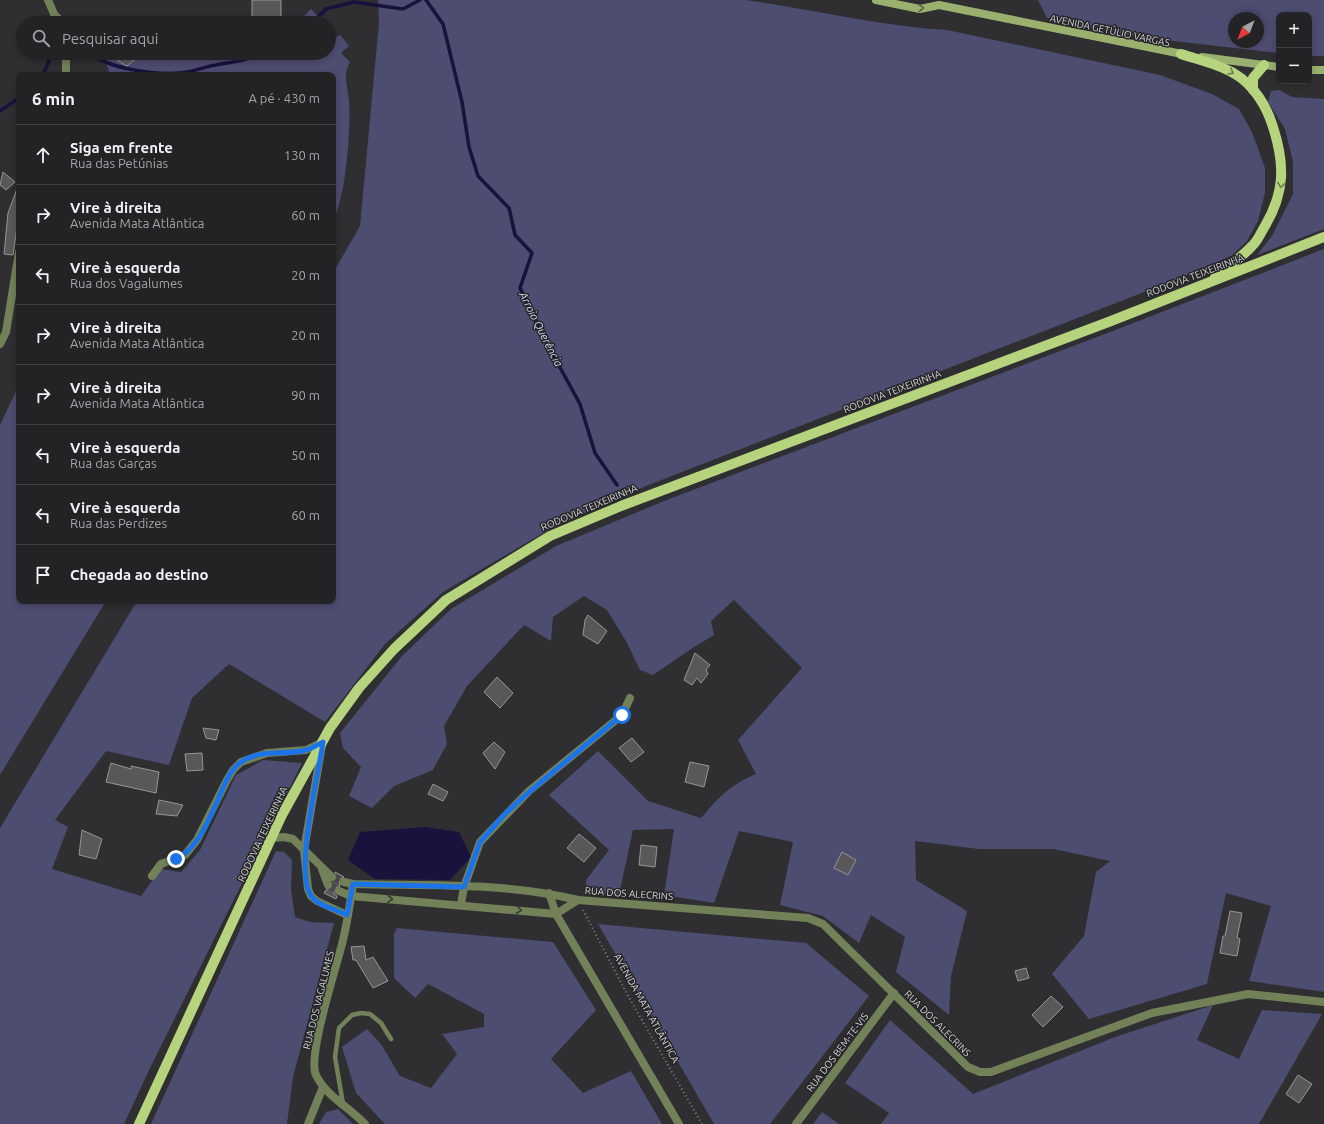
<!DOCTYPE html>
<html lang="pt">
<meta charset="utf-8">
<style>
body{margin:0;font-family:Ubuntu,sans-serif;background:#2b2b2d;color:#f1f3f6}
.controls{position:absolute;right:12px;top:12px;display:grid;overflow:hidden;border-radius:8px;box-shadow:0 2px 6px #0003}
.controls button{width:36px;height:36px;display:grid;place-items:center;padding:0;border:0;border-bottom:1px solid #404042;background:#232325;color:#f1f3f6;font:20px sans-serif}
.compass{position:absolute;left:1228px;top:12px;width:36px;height:36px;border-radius:50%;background:#232325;box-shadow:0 2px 6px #0003;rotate:222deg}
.stop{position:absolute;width:12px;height:12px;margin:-9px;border:3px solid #1a73e8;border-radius:50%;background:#fff}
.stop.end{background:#1a73e8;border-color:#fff;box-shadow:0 1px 4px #0008}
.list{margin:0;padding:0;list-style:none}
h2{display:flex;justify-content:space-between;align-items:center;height:52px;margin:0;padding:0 16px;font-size:17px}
h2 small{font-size:13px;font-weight:400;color:#a3a4a7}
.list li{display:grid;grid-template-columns:26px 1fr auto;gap:12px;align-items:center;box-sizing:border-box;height:60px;padding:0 16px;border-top:1px solid #404042}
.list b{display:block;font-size:15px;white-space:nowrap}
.list p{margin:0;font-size:13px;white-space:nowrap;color:#a3a4a7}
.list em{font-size:13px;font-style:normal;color:#a3a4a7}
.icon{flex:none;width:22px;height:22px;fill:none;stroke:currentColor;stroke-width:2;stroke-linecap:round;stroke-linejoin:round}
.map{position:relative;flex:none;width:1324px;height:1124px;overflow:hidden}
.search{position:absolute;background:#232325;box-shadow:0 2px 6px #0003;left:16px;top:16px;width:320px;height:44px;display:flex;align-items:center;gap:10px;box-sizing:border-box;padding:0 14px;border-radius:22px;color:#a3a4a7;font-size:15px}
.panel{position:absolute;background:#232325;box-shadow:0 2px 6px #0003;left:16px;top:72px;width:320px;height:532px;border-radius:8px}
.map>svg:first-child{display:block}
.green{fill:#4d4c71;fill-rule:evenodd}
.water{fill:#18123c}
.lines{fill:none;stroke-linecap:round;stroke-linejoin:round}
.stream{stroke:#18123c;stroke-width:3.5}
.building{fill:#58585b;stroke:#969699}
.street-tunnel{stroke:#48484a;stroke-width:8;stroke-dasharray:8 4;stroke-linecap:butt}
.path{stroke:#838385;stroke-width:2;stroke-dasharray:1 3;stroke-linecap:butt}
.lane{stroke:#738159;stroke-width:4.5}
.street{stroke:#738159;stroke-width:8}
.secondary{stroke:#99b06e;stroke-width:8}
.primary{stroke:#b6d47e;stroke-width:10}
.oneway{stroke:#596448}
.oneway2{stroke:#6e7c53}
.oneway3{stroke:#383c34}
.route{stroke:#1a73e8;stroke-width:5}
.labels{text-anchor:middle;stroke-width:3;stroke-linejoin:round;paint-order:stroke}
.street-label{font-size:10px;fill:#d5d5d7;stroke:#252528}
.water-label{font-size:11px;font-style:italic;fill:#dadbfa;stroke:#252528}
</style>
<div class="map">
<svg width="1324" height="1124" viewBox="0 0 1324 1124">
<rect width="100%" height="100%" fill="#2f2f31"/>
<!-- green -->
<g class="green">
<path d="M378,0H745C812,9 879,26 947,30L1160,75L1212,94L1239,109L1252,132L1265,168V193L1258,221L1247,241L1231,256L1180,278L623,495L550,529L443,592L385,644L325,722L229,664L192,698L169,765L106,751L55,820L68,827L52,869L141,896L161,869L181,872L200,850L236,775L263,760L302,763L150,1068L124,1124H0V828L137,601H333V273L360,226L379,23Z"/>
<path d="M1038,0H1324V56H1309V15H1279V53L1138,37L1047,18ZM1234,18H1258V42H1234Z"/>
<path d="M311,9L324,23H297Z"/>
<path d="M329,31L331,40L340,35L349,46L341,53L350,62C342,76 348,86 349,101C351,127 346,198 333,220V75H110L103,53H135L141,57C152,54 164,50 175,56L181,53H329Z"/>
<path d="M1279,90L1292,97L1324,99V229L1257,255L1272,236L1293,194V162L1285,129L1268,102L1271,91Z"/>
<path d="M1324,249V992L1249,981L1271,906L1226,893L1207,984L1089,1019L1052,974L1084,936L1096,872L1110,861L1053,849H979L915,841L916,880L967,911L951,976L949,1015L896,972L905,937L871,915L859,943L823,916L780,905L793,842L739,831L714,903L664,895L674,829L633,830L619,895L587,892L586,880L609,850L549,795L598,751L648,801L701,818C719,797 730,785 756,774L738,740L802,668L734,600L711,621L714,635L694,647L653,675L640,670L627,643L607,610L584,596L553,617L551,641L524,625L467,686L444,726L447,744L433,770L394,786L372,808L349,796L361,767L343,748L340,733L402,656L451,609L556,546L664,501L1118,329Z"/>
<path d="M19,385V601H106L0,775V425Z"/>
<path d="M276,851L284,852L292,860L291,890L295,917L310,922L334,923L293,1077L287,1124H151Z"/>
<path d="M598,924L806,943L869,996L770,1124H714Z"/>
<path d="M397,928L553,942L596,1010L551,1059L583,1093L631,1071L662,1124H385L356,1093L342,1047L367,1029L381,1044L400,1076L431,1088L457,1054L442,1034L484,1027V1014L428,984L415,998L394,978V934Z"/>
<path d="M1213,1005L1197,1040L1239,1059L1262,1010L1322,1014L1259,1124H881L889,1113L845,1083L890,1020L973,1094L1115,1037Z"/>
<path d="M338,1109L353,1124H319L326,1112Z"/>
<path d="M822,1112L839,1124H813Z"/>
</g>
<!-- water -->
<path class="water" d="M426,827L459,832L471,857L450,880L375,879L348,860L360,832Z"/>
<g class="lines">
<!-- stream -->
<g class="stream">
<path d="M426,0L443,24L462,102L469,147L478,176L509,208L515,235L532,253L520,288L545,340L580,404L595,453L617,485"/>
<path d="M312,23L326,9L354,2L403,9L420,0"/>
<path d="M89,53C110,69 154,75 180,73C192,72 204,67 216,65C234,61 242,63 259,53"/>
<path d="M43,75L52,54L55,53"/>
<path d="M0,111L19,98"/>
</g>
</g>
<!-- building -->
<g class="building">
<rect x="252" y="0" width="29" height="21"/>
<path d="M125,53L134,60L127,66L118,61L121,56Z"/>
<path d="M3,172L15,182L6,190L0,185Z"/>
<path d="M18,186L19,213L13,255L4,254L8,213Z"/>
<path d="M588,615L607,631L598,644L583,635L585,620Z"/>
<path d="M695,653L710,665L706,670L708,674L701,683L697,678L692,685L684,680Z"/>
<path d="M497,677L513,693L500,708L484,692Z"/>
<path d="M203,728L219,730L216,740L206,738Z"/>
<path d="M632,738L644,752L631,762L619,748Z"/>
<path d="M494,742L505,752L495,769L483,753Z"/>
<path d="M202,753L203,770L187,771L185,754Z"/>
<path d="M690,762L709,766L704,787L685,782Z"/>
<path d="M111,763L131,769V766L159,772L156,793L106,782Z"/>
<path d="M433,784L448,792L443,801L428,794Z"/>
<path d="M159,800L183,805L177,816L156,814Z"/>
<path d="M82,830L102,839L96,859L79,855Z"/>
<path d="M579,834L596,848L584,862L567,848Z"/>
<path d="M641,845L657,847L655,867L639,865Z"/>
<path d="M842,852L856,860L848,875L834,868Z"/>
<path d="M335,872L344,877L339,880L340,886L334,889V894L337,896L336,899L324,893L326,890L332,889L333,882L337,879Z"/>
<path d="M1230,911L1242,913L1237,938L1240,939L1237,956L1220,953L1223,936H1225Z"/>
<path d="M364,946L366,960L373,957L388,981L373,988L356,960H353L351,947Z"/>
<path d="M1026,968L1029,978L1018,981L1015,971Z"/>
<path d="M1051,996L1063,1007L1043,1027L1032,1015Z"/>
<path d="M1298,1075L1312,1084L1299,1103L1286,1094Z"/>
</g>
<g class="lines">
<!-- street-tunnel -->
<g class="street-tunnel">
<path d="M332,877L344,882"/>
<path d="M328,885L339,891"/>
</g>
<!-- path -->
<path class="path" d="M583,910L628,996L702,1124"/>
<!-- lane -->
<path class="lane" d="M343,1104L335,1057L339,1028L352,1015L361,1013L370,1014L381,1023L391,1039"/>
<!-- street -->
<g class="street">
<path d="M48,0L54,14L63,23"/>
<path d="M66,53V75"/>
<path d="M0,344L6,332L19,252"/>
<path d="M322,745L304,850L308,889L311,896L317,901L347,915"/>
<path d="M273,838L284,837L293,839L332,877"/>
<path d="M322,869L328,885"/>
<path d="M152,876L161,864L185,855L197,840L227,780L233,770L241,762L267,753L306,750L323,742"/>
<path d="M344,882L353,884C427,886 505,882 578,900L808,918L823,924L968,1067L980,1072H991L1152,1013L1248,994L1324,1002"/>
<path d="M353,884C350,904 347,925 342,944C336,968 307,1057 316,1075C326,1096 349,1107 365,1124"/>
<path d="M339,891L351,896L556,914L578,900"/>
<path d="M549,893L556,914L679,1124"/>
<path d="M461,904L464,887L480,842L529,791L622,715L630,698"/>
<path d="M308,1124L323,1087"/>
<path d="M796,1124L894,993"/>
</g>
<!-- secondary -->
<g class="secondary">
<path d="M876,0L920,9L939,5L1187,55"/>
<path d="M1202,57L1279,67"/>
<path d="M1309,70H1324"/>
</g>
<!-- primary -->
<g class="primary">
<path d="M1181,54C1199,60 1219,64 1235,74C1254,85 1267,107 1273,127C1285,164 1285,192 1265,226C1261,232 1258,241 1252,246C1241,258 1228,267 1215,277"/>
<path d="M1253,90V78L1264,65"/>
<path d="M139,1124L282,815L330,728L359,688L394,649L446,600L550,536L621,506L1111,321L1324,237"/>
</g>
</g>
<!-- one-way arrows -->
<defs><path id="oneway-chevron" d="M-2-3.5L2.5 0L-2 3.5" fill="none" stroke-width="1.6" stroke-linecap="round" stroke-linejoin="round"/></defs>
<use class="oneway" href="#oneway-chevron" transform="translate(921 8) rotate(-3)"/>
<g class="oneway2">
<use href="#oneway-chevron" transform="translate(1231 72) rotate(27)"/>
<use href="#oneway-chevron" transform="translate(1281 185) rotate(99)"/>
</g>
<g class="oneway3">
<use href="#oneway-chevron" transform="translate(390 899) rotate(4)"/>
<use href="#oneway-chevron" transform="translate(519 910) rotate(6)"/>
</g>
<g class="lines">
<!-- route -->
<path class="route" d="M176,859C199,848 210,817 220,795C225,783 230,770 241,762C262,748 285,756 306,750C312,749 318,744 323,742C319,773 293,874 312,897C319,906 337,910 347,915L353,884L464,887L480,842L505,814L529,792L622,715"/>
</g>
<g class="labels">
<!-- street labels -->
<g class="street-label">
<text transform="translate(1110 30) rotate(12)" y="4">AVENIDA GETÚLIO VARGAS</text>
<text transform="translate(1195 275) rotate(-21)" y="4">RODOVIA TEIXEIRINHA</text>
<text transform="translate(892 391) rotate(-21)" y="4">RODOVIA TEIXEIRINHA</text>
<text transform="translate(589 507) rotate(-23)" y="4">RODOVIA TEIXEIRINHA</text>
<text transform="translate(262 834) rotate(-65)" y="4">RODOVIA TEIXEIRINHA</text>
<text transform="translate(629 893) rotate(4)" y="4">RUA DOS ALECRINS</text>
<text transform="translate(318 1000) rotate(-76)" y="4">RUA DOS VAGALUMES</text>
<text transform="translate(647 1008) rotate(61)" y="4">AVENIDA MATA ATLÂNTICA</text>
<text transform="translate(938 1023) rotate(45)" y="4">RUA DOS ALECRINS</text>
<text transform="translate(837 1052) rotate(-53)" y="4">RUA DOS BEM-TE-VIS</text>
</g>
<!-- water labels -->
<g class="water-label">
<text transform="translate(541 329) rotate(63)" y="4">Arroio Querência</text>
</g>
</g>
</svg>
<div class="controls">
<button>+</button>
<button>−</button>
</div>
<svg class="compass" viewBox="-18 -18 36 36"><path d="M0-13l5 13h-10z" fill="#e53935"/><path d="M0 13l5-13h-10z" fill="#a3a4a7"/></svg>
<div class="stop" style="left:622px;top:715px"></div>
<div class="stop end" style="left:176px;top:859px"></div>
<div class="search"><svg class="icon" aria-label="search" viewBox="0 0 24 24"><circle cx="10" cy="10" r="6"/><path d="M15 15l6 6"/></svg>Pesquisar aqui</div>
<section class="panel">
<h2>6 min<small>A pé · 430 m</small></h2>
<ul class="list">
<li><svg class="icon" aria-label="ahead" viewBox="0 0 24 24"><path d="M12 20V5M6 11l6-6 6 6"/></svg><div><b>Siga em frente</b><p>Rua das Petúnias</p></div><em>130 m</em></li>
<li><svg class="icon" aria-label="right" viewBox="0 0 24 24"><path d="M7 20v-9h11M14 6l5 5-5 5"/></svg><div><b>Vire à direita</b><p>Avenida Mata Atlântica</p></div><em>60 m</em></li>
<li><svg class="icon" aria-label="left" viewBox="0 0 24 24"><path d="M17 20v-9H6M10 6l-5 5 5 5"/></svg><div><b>Vire à esquerda</b><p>Rua dos Vagalumes</p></div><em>20 m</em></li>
<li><svg class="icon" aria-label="right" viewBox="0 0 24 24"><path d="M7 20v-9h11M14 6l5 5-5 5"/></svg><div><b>Vire à direita</b><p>Avenida Mata Atlântica</p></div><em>20 m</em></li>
<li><svg class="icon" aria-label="right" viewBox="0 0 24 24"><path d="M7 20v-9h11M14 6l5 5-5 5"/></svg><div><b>Vire à direita</b><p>Avenida Mata Atlântica</p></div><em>90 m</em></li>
<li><svg class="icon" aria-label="left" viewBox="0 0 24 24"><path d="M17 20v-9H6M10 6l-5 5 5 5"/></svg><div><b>Vire à esquerda</b><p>Rua das Garças</p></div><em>50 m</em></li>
<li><svg class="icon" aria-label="left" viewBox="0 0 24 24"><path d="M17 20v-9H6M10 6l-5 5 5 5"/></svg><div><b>Vire à esquerda</b><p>Rua das Perdizes</p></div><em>60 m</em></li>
<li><svg class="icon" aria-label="arrive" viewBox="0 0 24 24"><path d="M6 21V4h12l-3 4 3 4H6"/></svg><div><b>Chegada ao destino</b></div></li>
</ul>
</section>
</div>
